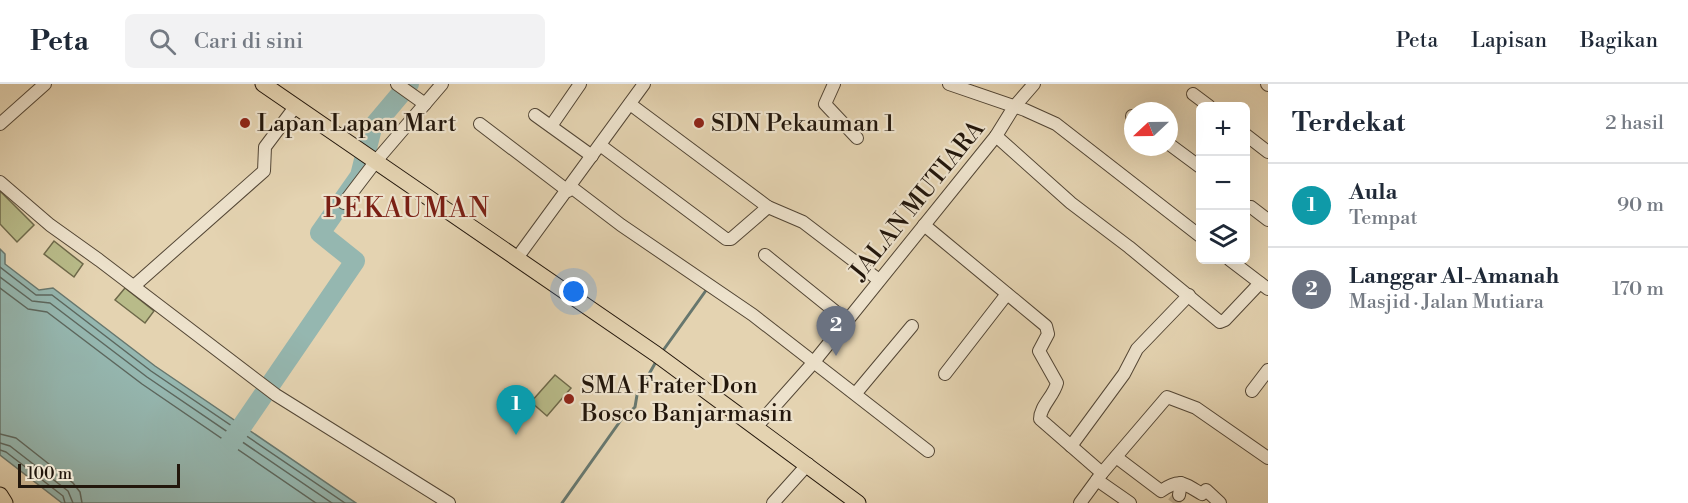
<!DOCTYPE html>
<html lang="id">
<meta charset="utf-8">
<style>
body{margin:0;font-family:"Libre Bodoni",serif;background:#f2f2f3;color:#1f2937}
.controls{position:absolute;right:18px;top:18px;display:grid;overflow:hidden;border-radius:9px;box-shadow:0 6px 24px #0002}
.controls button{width:54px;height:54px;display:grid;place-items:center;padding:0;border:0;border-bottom:2px solid #e0e1e3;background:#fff;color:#1f2937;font:30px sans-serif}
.compass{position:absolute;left:1124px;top:18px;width:54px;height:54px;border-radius:50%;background:#fff;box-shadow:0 6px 24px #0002;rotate:248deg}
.scale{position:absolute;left:18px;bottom:15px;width:162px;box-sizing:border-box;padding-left:6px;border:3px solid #23170c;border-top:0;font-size:16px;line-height:21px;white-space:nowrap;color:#23170c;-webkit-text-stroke:4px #ede2cc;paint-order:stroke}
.you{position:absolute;left:574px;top:208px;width:21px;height:21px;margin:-15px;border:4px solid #fff;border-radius:50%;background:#1a73e8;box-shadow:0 0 0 9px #1a73e833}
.badge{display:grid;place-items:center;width:39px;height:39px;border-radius:50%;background:#8f2418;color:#fff;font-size:20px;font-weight:700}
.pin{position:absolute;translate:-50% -50px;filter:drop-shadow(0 2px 3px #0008)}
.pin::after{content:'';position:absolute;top:32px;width:21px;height:18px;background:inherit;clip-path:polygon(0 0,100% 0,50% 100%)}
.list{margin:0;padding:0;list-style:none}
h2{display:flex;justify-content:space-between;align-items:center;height:78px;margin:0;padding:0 24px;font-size:26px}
h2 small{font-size:20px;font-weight:400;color:#747a83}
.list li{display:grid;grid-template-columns:39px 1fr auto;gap:18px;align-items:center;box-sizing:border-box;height:84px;padding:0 24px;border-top:2px solid #e0e1e3}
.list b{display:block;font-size:22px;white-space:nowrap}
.list p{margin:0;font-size:20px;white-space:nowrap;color:#747a83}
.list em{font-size:20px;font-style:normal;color:#747a83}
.icon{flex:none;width:33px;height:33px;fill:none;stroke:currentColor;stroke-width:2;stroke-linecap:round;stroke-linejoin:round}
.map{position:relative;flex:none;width:1268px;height:419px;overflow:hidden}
header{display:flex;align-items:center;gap:36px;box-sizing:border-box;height:84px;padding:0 30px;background:#fff;border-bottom:2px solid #e0e1e3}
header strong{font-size:28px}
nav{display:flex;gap:33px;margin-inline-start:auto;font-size:21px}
.search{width:420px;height:54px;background:#f2f2f3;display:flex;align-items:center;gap:15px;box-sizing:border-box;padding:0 21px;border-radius:9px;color:#747a83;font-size:22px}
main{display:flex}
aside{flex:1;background:#fff}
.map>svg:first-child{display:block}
.green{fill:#b8bb89;stroke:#6e694a;stroke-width:1.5}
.water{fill:#95b7b0;stroke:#67776e;stroke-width:1.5}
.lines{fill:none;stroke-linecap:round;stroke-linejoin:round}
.shore{stroke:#5c675e;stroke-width:1.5}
.stream{stroke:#67776e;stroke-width:3}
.river{stroke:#95b7b0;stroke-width:20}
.minor-tunnel{stroke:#bdad90;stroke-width:12;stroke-dasharray:12 6;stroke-linecap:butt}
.minor-casing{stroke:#534635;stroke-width:14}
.major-casing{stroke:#23170c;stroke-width:17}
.minor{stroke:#ede2cc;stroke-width:12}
.major{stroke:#e4d3b1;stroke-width:15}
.poi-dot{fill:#8f2418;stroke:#ede2cc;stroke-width:2}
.labels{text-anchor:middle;stroke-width:4.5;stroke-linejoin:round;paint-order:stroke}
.poi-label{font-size:24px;fill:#23170c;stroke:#ede2cc;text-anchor:start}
.street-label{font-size:24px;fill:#23170c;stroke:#ede2cc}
.quarter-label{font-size:27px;letter-spacing:1.5px;fill:#7a1f14;stroke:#ede2cc}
</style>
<header>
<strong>Peta</strong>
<div class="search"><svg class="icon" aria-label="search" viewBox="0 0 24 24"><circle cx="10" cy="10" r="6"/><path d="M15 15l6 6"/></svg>Cari di sini</div>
<nav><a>Peta</a><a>Lapisan</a><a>Bagikan</a></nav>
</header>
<main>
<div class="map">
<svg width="1268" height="419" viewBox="0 0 1268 419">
<rect width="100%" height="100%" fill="#e4d3b1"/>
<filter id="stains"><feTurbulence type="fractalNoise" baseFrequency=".00333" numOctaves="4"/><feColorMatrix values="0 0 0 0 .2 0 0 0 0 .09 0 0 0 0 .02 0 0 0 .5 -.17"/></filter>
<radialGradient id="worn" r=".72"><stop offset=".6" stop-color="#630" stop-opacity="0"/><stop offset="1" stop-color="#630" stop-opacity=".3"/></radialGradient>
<!-- green -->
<g class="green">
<path d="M0,107L34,141L17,158L0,140Z"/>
<path d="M54,157L83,180L74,193L44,170Z"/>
<path d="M125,204L154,227L145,239L115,216Z"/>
<path d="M555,291L571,304L547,332L531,318Z"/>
</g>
<!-- water -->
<path class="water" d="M0,165L5,170V180L39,206L53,204L155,282L356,419H62L0,371Z"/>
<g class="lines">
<!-- shore -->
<g class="shore">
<path d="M0,183L36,211H52L151,287L345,419"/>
<path d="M0,193L32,217L50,219L147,293L332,419"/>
<path d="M0,204L28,225L47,228L142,300L316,419"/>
<path d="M0,350L16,354L73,399L80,408L82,419"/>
<path d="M0,359L10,362L68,407L73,419"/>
<path d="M0,366L6,368L63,412L65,419"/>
</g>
<!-- stream -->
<g class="stream">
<path d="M662,268L707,205"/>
<path d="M562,419L621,336L635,323L637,311L657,276"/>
</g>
<!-- river -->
<path class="river" d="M229,361L355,177L320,149L360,92L372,44L409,0"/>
<!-- minor-tunnel -->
<path class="minor-tunnel" d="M1173,419L1179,411"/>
<defs>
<g id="minor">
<path d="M397,0L425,20"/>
<path d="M834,0L825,20L857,54"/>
<path d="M949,0L1025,26L1056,40L1200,152"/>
<path d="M1267,0L1268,1"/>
<path d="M1193,10L1209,22"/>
<path d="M630,20L768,123L803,138L879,196"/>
<path d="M535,31L592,72"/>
<path d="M1132,32L1133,33"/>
<path d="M0,40L45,0"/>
<path d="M480,40L568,107"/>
<path d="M551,42L580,0"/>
<path d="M1246,51L1268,68"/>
<path d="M996,52L1071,119L1129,163L1220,238L1225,236L1260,199"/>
<path d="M1169,60L1200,83"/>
<path d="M600,61L726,155H731L768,123"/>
<path d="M0,98L50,141L99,176L276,311L449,419"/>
<path d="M571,103L621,141L753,231L928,367"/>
<path d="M344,119L376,77L442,0"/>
<path d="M1251,123L1268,136"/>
<path d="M924,141L1046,242L1048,250L1039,267L1057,299C1054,312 1040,322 1040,335L1102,389"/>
<path d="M765,171L847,237"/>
<path d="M517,174L644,0"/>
<path d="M1230,176L1268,205"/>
<path d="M134,202L264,87L265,63L295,23"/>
<path d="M945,290L1007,210"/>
<path d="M1252,307L1268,286"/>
<path d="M856,309L912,242"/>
<path d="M757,342L813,279L996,52L1014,23L1034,0"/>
<path d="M1071,362L1124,290L1137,265L1189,211"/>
<path d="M1116,373L1161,407C1180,394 1183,399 1202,410L1206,406L1220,419"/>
<path d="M1097,396L1130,419"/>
<path d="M1179,411L1181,399"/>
<path d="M773,419L808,380"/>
<path d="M1080,419L1102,389L1167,313L1196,324L1268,374"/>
</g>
<g id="major">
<path d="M263,0L656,270L858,419"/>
<path d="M0,411L5,419"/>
</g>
</defs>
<!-- minor casing -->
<use href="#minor" class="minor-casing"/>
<!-- major casing -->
<use href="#major" class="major-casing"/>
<!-- minor -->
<use href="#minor" class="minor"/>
<!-- major -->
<use href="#major" class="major"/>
</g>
<!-- markers -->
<g class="poi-dot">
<circle cx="245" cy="39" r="6"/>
<circle cx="699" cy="39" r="6"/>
<circle cx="569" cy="315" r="6"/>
</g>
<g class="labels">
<!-- poi labels -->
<g class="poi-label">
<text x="257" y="47">Lapan Lapan Mart</text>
<text x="711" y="47">SDN Pekauman 1</text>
<text x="581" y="309">SMA Frater Don<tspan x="581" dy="28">Bosco Banjarmasin</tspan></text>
</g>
<!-- street labels -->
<g class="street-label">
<text transform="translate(917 116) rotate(-51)" y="8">JALAN MUTIARA</text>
</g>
<!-- quarter labels -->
<g class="quarter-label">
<text x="407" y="133">PEKAUMAN</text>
</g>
</g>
<rect width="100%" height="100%" filter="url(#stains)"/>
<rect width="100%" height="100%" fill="url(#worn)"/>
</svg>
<div class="controls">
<button>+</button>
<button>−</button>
<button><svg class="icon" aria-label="layers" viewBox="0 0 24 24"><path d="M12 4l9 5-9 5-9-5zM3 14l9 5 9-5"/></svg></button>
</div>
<svg class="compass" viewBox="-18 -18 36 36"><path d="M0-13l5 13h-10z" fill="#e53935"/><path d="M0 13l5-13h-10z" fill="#747a83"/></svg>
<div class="scale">100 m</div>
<div class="you"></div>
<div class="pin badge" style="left:516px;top:351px;background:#0f9aa8">1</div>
<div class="pin badge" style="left:836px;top:272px;background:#6b7280">2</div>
</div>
<aside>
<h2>Terdekat<small>2 hasil</small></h2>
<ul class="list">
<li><span class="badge" style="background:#0f9aa8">1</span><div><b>Aula</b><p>Tempat</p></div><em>90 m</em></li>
<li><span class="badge" style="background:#6b7280">2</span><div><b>Langgar Al-Amanah</b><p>Masjid · Jalan Mutiara</p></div><em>170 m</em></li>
</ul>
</aside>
</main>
